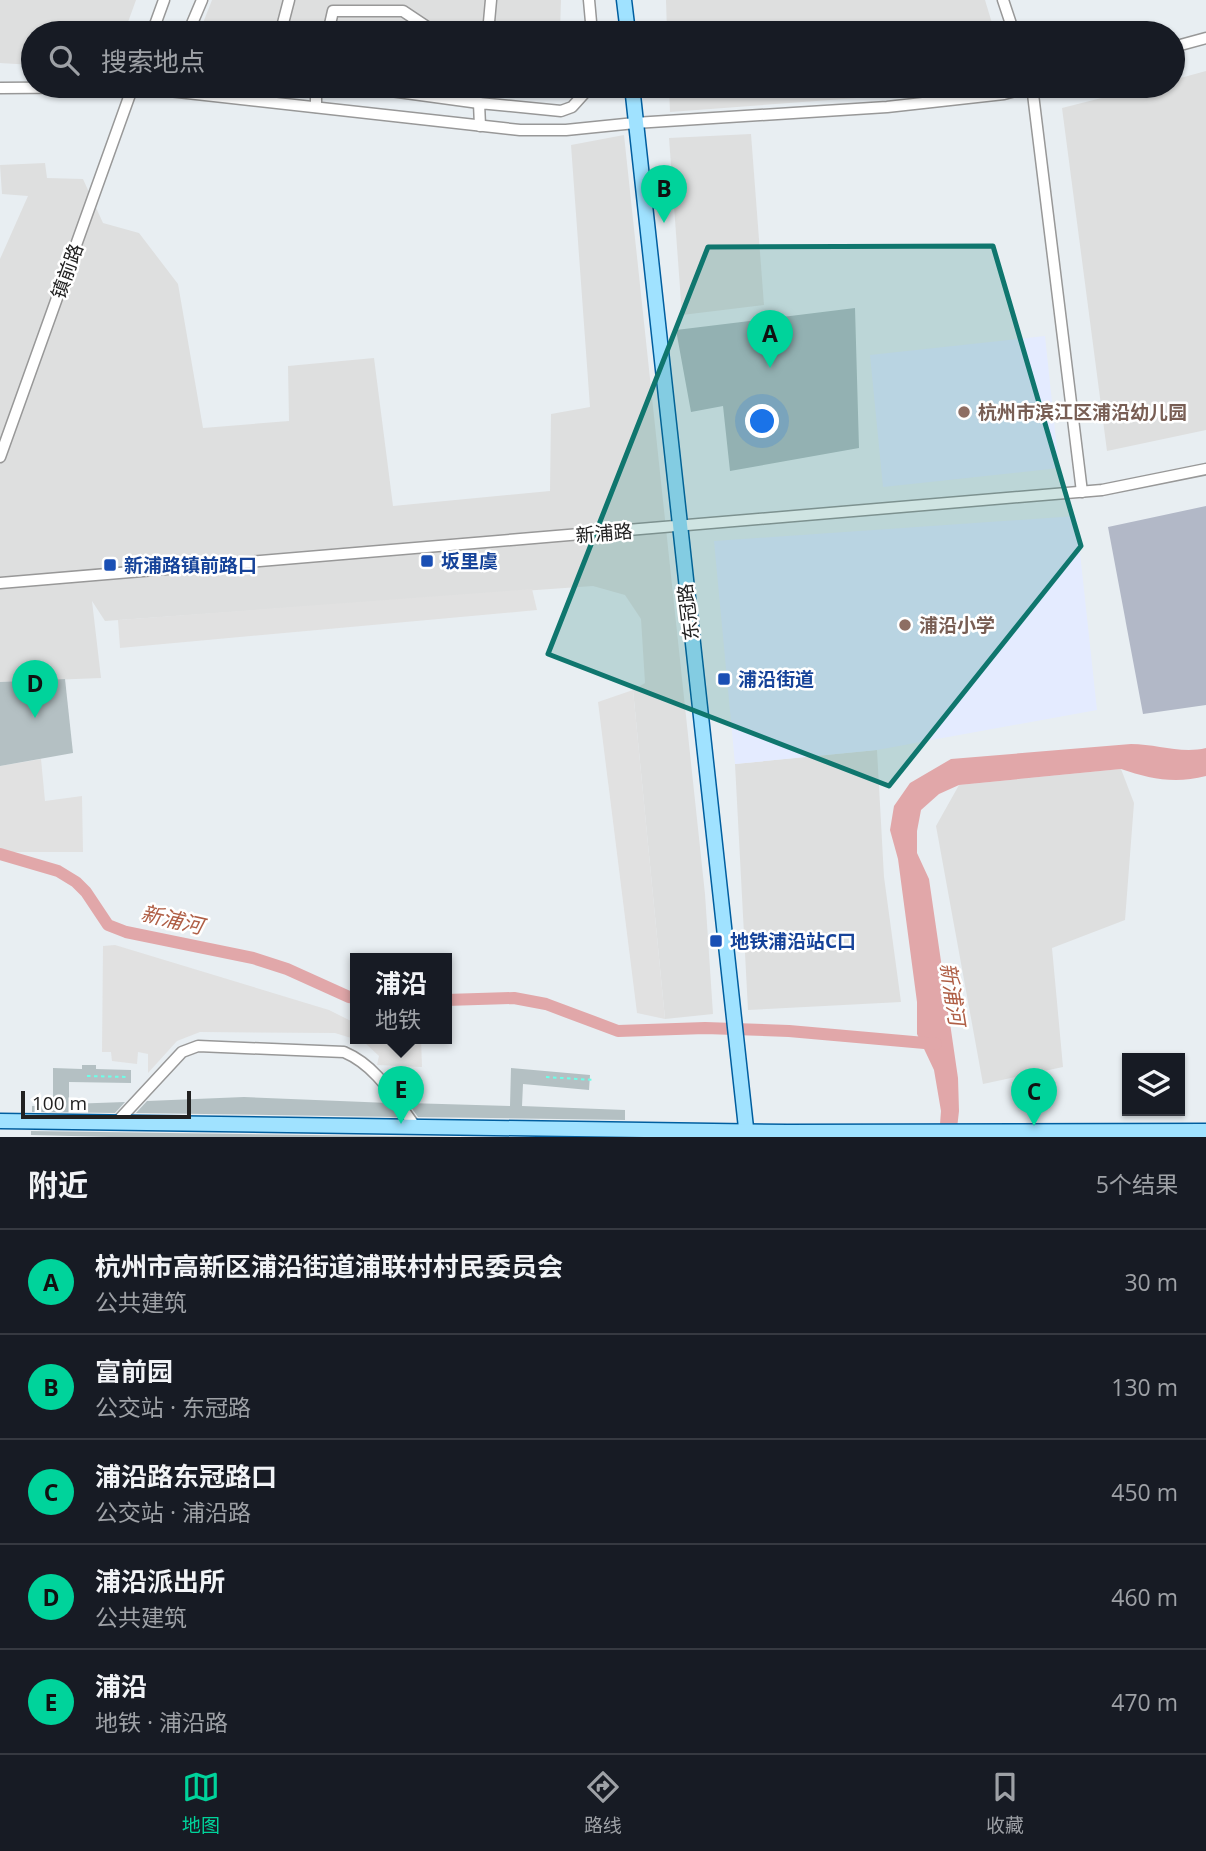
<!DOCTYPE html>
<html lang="zh">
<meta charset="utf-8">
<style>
body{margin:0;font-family:"Open Sans","Noto Sans SC",sans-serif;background:#242831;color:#f1f3f6}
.controls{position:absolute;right:21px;bottom:21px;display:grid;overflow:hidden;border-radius:0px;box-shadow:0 2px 5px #0004}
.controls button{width:63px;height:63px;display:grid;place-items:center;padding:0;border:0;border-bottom:2px solid #363941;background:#171b24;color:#f1f3f6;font:35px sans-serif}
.scale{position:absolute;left:21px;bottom:18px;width:170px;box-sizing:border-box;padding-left:7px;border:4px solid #212121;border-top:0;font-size:19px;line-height:24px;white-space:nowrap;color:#212121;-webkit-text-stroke:5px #fff;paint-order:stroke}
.you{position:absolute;left:763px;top:422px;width:24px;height:24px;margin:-18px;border:5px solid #fff;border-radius:50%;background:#1a73e8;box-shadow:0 0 0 10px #1a73e833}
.badge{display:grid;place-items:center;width:46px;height:46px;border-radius:50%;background:#00d39b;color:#111;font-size:23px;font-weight:700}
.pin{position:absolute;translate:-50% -58px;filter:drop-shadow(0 2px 4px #0008)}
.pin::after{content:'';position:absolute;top:37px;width:24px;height:21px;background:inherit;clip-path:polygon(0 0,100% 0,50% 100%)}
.popup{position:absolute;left:350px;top:953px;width:102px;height:91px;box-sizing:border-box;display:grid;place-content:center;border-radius:0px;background:#171b24;filter:drop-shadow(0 2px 5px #0005);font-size:23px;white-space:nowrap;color:#9ea1a6}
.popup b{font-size:26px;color:#f1f3f6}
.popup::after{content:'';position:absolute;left:50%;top:100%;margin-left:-14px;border:14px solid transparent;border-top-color:#171b24}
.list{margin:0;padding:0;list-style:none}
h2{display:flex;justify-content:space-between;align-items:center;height:91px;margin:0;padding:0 28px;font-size:30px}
h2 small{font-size:23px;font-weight:400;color:#9ea1a6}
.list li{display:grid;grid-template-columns:46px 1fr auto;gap:21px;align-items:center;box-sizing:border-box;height:105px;padding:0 28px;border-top:2px solid #363941}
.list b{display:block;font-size:26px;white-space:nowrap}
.list p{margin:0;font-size:23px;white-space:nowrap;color:#9ea1a6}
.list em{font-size:23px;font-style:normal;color:#9ea1a6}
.icon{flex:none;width:38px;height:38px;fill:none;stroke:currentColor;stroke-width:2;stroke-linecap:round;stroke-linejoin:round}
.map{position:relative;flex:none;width:1206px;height:1137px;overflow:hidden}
.search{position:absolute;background:#171b24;box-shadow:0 2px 5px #0004;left:21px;right:21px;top:21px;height:77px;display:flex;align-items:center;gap:18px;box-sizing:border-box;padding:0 24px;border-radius:38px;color:#9ea1a6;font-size:26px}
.sheet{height:616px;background:#171b24}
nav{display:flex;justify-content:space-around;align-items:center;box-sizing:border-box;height:98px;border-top:2px solid #363941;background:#171b24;font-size:19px;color:#9ea1a6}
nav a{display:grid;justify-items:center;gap:4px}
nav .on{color:#00d39b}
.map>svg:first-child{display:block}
.residential{fill:#dedfdf}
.education{fill:#e4ebff}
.construction{fill:#b2b8c7}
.parking{fill:#e1e1e1}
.water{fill:#e1a7a9}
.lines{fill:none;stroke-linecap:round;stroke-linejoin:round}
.canal{stroke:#e1a7a9;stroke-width:12}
.building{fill:#b4c0c3}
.minor-casing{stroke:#989898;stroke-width:13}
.major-casing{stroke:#005e9f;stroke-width:17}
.path{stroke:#6cffe8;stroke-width:2;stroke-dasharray:3.5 3.5;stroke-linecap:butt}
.minor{stroke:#fff;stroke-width:10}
.major{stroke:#a0e2ff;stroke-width:14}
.marked{fill:#0f766e;fill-opacity:0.2;stroke:#0f766e;stroke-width:5;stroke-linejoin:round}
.education-dot{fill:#8d6e63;stroke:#fff;stroke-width:2.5}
.transit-dot{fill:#1a4fb4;stroke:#fff;stroke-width:2.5}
.labels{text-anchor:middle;stroke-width:5;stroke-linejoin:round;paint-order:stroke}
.street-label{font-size:19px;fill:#212121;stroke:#fff}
.education-label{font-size:19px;font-weight:bold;fill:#785e54;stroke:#fff;text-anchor:start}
.transit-label{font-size:19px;font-weight:bold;fill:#164399;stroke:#fff;text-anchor:start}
.water-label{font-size:21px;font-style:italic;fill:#af5e45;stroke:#fff}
</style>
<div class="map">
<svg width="1206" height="1137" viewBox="0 0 1206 1137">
<rect width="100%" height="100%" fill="#e8eef2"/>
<!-- residential -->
<g class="residential">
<path d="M0,0H136L124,33H33V65L0,63Z"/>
<path d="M212,0H561L560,33H199Z"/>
<path d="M666,0H985L995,33H667Z"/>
<path d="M1206,71V430L1107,451L1062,108L1149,86H1173V80Z"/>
<path d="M457,86H542L534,94Z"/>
<path d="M669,86H915L884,96L670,112Z"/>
<path d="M751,134L764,305L682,315L669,138Z"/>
<path d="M624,135L705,894L713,1014L665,1019L633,690L645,683L641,619L625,595L593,586L105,621L92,601L101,678L0,682V259L28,196L2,194L0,165L45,163L47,178L83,179L103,223L139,233L178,284L203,428L289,421L288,366L374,358L393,506L550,491L551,414L590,407L571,145Z"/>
<path d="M877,750L884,877L901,1002L748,1010L735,764Z"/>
<path d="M1121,769L1134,803L1125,920L1052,948L1063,1067L983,1084L936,826L959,785Z"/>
</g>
<!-- education -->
<g class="education">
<path d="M1045,336L1059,468L883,487L870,355Z"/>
<path d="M1076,516L1097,710L877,750L735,764L714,541Z"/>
</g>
<!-- construction -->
<path class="construction" d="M1206,506V705L1143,714L1108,527Z"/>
<!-- parking -->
<g class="parking">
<path d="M532,589L537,610L120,648L118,620Z"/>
<path d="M633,690L665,1019L637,1013L598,702Z"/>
<path d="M41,759L45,801L82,796L83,852H0V766Z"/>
<path d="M115,945L329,1010L355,1023L356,1038H421L422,1067L377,1065L379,1056L364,1042L335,1033L200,1032L177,1041L148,1073V1054L138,1052L137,1064L112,1061L111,1052H102L103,946Z"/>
</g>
<!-- water -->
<path class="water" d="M1131,744C1156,744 1181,754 1206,748V776C1175,784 1150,779 1121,769L959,785L939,794L921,810L917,831V853L929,879L958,1078L959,1111L956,1137H939L941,1111L934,1070L917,1034V1002L898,859L890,830L894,806L910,783L951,759Z"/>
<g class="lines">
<!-- canal -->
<g class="canal">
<path d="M0,854L58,871L76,882L86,892L108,925L126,932L253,958L287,969L349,997L356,998"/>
<path d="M446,1000L514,998L546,1004L618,1031L705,1028L789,1031L936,1044"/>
</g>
</g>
<!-- building -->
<g class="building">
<path d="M855,308L859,448L730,471L723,406L691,412L676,330Z"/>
<path d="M65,679L73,753L0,766V682Z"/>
<path d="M82,1065H96V1069L131,1070V1083L69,1082V1104L125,1102L115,1113L32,1112V1106L53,1105V1068L82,1069Z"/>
<path d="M511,1068L590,1075L589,1090L523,1084L522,1106L625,1110V1120L418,1117L408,1103L510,1106Z"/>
<path d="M244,1097L389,1103L399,1117L136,1113L147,1101Z"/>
<path d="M31,1131L456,1137H111L31,1135Z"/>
</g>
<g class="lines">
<defs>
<g id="minor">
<path d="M289,0L282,27L304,31V33"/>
<path d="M589,0L592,33"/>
<path d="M1003,0L1014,33"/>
<path d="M152,33L164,0"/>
<path d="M188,33L202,0"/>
<path d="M328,33L333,11H403L427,27L431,33"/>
<path d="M488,33L491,0"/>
<path d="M1173,47L1206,38"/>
<path d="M354,86L479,103"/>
<path d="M1032,86L1082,492"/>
<path d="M0,88L133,87L520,130H566L635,123L887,107L1004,94L1033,86"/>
<path d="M316,107V86"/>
<path d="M480,126L479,103L561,111L572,107L591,86"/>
<path d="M0,457L133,86"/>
<path d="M0,583L1102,490L1206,469"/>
<path d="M116,1123L182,1052L198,1046L344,1052C377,1066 394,1098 415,1126"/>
</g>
<g id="major">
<path d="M624,0L628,33"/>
<path d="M632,86L747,1137"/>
<path d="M0,1121L787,1132L1206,1131"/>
</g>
</defs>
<!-- minor casing -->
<use href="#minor" class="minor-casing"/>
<!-- major casing -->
<use href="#major" class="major-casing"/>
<!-- path -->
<g class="path">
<path d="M87,1076L129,1077"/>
<path d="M546,1077L594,1080"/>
</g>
<!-- minor -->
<use href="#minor" class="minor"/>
<!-- major -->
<use href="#major" class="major"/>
</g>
<!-- marked area -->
<path class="marked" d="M993,246L1081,546L889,786L548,654L708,247Z"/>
<!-- markers -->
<g class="education-dot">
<circle cx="964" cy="412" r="7"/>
<circle cx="905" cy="625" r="7"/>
</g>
<g class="transit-dot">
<rect x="420" y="554" width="14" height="14" rx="3.5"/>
<rect x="103" y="558" width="14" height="14" rx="3.5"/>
<rect x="717" y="672" width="14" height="14" rx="3.5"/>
<rect x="709" y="934" width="14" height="14" rx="3.5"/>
</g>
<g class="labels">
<!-- street labels -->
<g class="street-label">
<text transform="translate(67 271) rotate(-70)" y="7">镇前路</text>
<text transform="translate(604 533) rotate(-5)" y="7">新浦路</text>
<text transform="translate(688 612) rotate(-97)" y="7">东冠路</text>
</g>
<!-- education labels -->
<g class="education-label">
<text x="978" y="419">杭州市滨江区浦沿幼儿园</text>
<text x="919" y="632">浦沿小学</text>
</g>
<!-- transit labels -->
<g class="transit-label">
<text x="441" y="568">坂里虞</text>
<text x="124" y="572">新浦路镇前路口</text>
<text x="738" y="686">浦沿街道</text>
<text x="730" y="948">地铁浦沿站C口</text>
</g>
<!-- water labels -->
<g class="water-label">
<text transform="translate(172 920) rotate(13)" y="7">新浦河</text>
<text transform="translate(952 994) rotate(81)" y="7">新浦河</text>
</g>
</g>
</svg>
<div class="controls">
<button><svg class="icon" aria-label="layers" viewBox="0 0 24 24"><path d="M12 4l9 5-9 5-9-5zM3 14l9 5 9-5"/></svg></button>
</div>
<div class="scale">100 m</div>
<div class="you"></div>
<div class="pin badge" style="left:770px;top:368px">A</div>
<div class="pin badge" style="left:664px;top:223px">B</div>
<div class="pin badge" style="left:1034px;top:1126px">C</div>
<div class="pin badge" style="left:35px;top:718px">D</div>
<div class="pin badge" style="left:401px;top:1124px">E</div>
<div class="popup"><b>浦沿</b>地铁</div>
<div class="search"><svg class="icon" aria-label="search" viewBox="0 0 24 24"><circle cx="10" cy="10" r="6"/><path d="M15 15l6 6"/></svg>搜索地点</div>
</div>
<section class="sheet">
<h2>附近<small>5个结果</small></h2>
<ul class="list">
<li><span class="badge">A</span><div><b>杭州市高新区浦沿街道浦联村村民委员会</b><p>公共建筑</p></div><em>30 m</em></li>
<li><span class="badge">B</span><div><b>富前园</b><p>公交站 · 东冠路</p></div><em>130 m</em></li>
<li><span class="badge">C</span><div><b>浦沿路东冠路口</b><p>公交站 · 浦沿路</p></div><em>450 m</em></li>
<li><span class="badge">D</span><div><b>浦沿派出所</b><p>公共建筑</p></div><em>460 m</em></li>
<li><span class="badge">E</span><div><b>浦沿</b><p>地铁 · 浦沿路</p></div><em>470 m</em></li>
</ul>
</section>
<nav>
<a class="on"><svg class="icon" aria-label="map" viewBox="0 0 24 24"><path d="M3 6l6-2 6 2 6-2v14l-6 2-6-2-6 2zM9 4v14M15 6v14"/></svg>地图</a>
<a><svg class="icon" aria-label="directions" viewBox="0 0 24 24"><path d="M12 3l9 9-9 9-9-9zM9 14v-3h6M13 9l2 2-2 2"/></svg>路线</a>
<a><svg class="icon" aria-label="saved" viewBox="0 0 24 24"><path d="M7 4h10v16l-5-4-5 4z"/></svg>收藏</a>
</nav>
